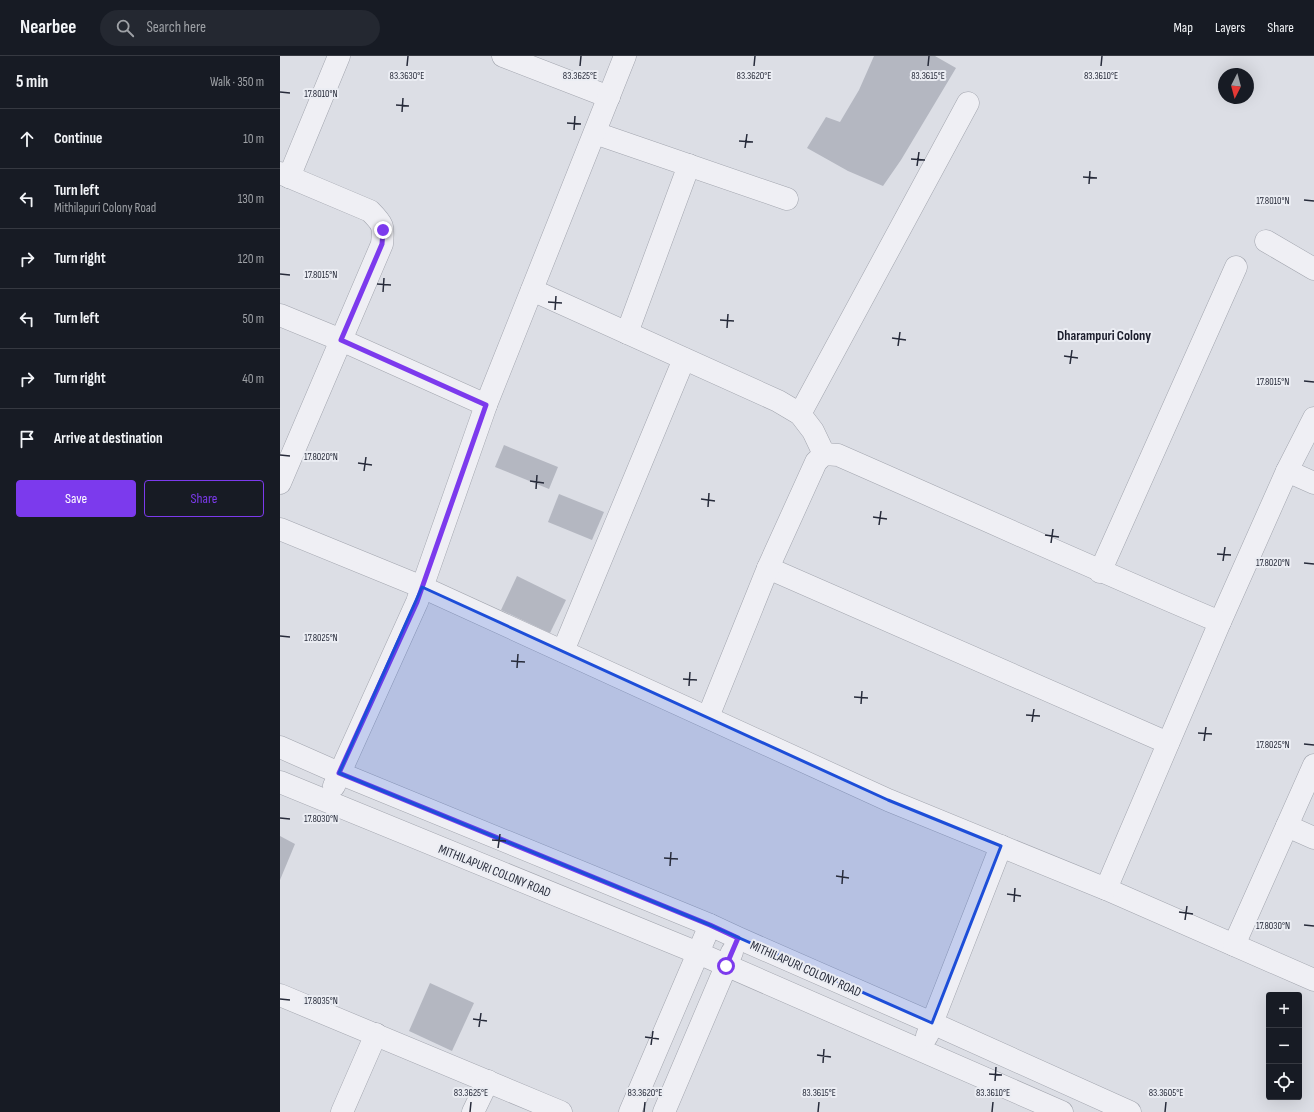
<!DOCTYPE html>
<meta charset="utf-8">
<style>
body{margin:0;font-family:"Sofia Sans Condensed",sans-serif;background:#242831;color:#f1f3f6}
.controls{position:absolute;right:12px;bottom:12px;display:grid;overflow:hidden;border-radius:4px;box-shadow:0 4px 16px #0002}
.controls button{width:36px;height:36px;display:grid;place-items:center;padding:0;border:0;border-bottom:1px solid #363941;background:#171b24;color:#f1f3f6;font:20px sans-serif}
.compass{position:absolute;left:938px;top:12px;width:36px;height:36px;border-radius:50%;background:#171b24;box-shadow:0 4px 16px #0002;rotate:186deg}
.stop{position:absolute;width:12px;height:12px;margin:-9px;border:3px solid #7c3aed;border-radius:50%;background:#fff}
.stop.end{background:#7c3aed;border-color:#fff;box-shadow:0 1px 4px #0008}
.list{margin:0;padding:0;list-style:none}
h2{display:flex;justify-content:space-between;align-items:center;height:52px;margin:0;padding:0 16px;font-size:17px}
h2 small{font-size:13px;font-weight:400;color:#9ea1a6}
.list li{display:grid;grid-template-columns:26px 1fr auto;gap:12px;align-items:center;box-sizing:border-box;height:60px;padding:0 16px;border-top:1px solid #363941}
.list b{display:block;font-size:15px;white-space:nowrap}
.list p{margin:0;font-size:13px;white-space:nowrap;color:#9ea1a6}
.list em{font-size:13px;font-style:normal;color:#9ea1a6}
.actions{display:flex;gap:8px;padding:12px 16px}
.actions a{flex:1;padding:9px 0;border:1px solid #7c3aed;border-radius:4px;text-align:center;font-size:14px;color:#7c3aed}
.actions .main{background:#7c3aed;color:#fff}
.icon{flex:none;width:22px;height:22px;fill:none;stroke:currentColor;stroke-width:2;stroke-linecap:round;stroke-linejoin:round}
.map{position:relative;flex:none;width:1034px;height:1056px;overflow:hidden}
header{display:flex;align-items:center;gap:24px;box-sizing:border-box;height:56px;padding:0 20px;background:#171b24;border-bottom:1px solid #363941}
header strong{font-size:19px}
nav{display:flex;gap:22px;margin-inline-start:auto;font-size:14px}
.search{width:280px;height:36px;background:#242831;display:flex;align-items:center;gap:10px;box-sizing:border-box;padding:0 14px;border-radius:22px;color:#9ea1a6;font-size:15px}
main{display:flex}
aside{flex:1;background:#171b24}
.map>svg:first-child{display:block}
.building{fill:#b4b7c1}
.lines{fill:none;stroke-linecap:round;stroke-linejoin:round}
.minor-casing{stroke:#a2a5ae;stroke-width:23}
.minor{stroke:#efeff4;stroke-width:22}
.route{stroke:#7c3aed;stroke-width:5}
.marked{fill:#1d4ed8;fill-opacity:0.2;stroke:#1d4ed8;stroke-width:3;stroke-linejoin:round}
.ticks{fill:none;stroke:#272b3a;stroke-width:1.5}
.labels{text-anchor:middle;stroke-width:4;stroke-linejoin:round;paint-order:stroke}
.street-label{font-size:13px;fill:#272b3a;stroke:#ebedf3}
.neighbourhood-label{font-size:14px;font-weight:bold;fill:#1a1c2b;stroke:#ebedf3}
.ticks-label{font-size:10px;text-anchor:middle;fill:#272b3a;stroke:#ebedf3;stroke-width:4;stroke-linejoin:round;paint-order:stroke}
</style>
<header>
<strong>Nearbee</strong>
<div class="search"><svg class="icon" aria-label="search" viewBox="0 0 24 24"><circle cx="10" cy="10" r="6"/><path d="M15 15l6 6"/></svg>Search here</div>
<nav><a>Map</a><a>Layers</a><a>Share</a></nav>
</header>
<main>
<aside>
<h2>5 min<small>Walk · 350 m</small></h2>
<ul class="list">
<li><svg class="icon" aria-label="ahead" viewBox="0 0 24 24"><path d="M12 20V5M6 11l6-6 6 6"/></svg><div><b>Continue</b></div><em>10 m</em></li>
<li><svg class="icon" aria-label="left" viewBox="0 0 24 24"><path d="M17 20v-9H6M10 6l-5 5 5 5"/></svg><div><b>Turn left</b><p>Mithilapuri Colony Road</p></div><em>130 m</em></li>
<li><svg class="icon" aria-label="right" viewBox="0 0 24 24"><path d="M7 20v-9h11M14 6l5 5-5 5"/></svg><div><b>Turn right</b></div><em>120 m</em></li>
<li><svg class="icon" aria-label="left" viewBox="0 0 24 24"><path d="M17 20v-9H6M10 6l-5 5 5 5"/></svg><div><b>Turn left</b></div><em>50 m</em></li>
<li><svg class="icon" aria-label="right" viewBox="0 0 24 24"><path d="M7 20v-9h11M14 6l5 5-5 5"/></svg><div><b>Turn right</b></div><em>40 m</em></li>
<li><svg class="icon" aria-label="arrive" viewBox="0 0 24 24"><path d="M6 21V4h12l-3 4 3 4H6"/></svg><div><b>Arrive at destination</b></div></li>
</ul>
<div class="actions"><a class="main">Save</a><a>Share</a></div>
</aside>
<div class="map">
<svg width="1034" height="1056" viewBox="0 0 1034 1056">
<rect width="100%" height="100%" fill="#dcdee5"/>
<!-- building -->
<g class="building">
<path d="M594,0H655L676,12L621,104L603,130L568,115L527,92L546,61L560,66L579,34Z"/>
<path d="M224,389L278,411L269,433L215,411Z"/>
<path d="M279,438L324,456L312,484L268,466Z"/>
<path d="M237,520L286,544L270,577L221,554Z"/>
<path d="M0,780L15,788L0,824Z"/>
<path d="M150,927L194,947L172,995L129,975Z"/>
</g>
<g class="lines">
<defs>
<g id="minor">
<path d="M223,0L329,41"/>
<path d="M315,77L507,143"/>
<path d="M0,117L90,155C103,168 104,170 102,188L0,427"/>
<path d="M9,121L59,0"/>
<path d="M986,185L1034,213"/>
<path d="M252,234L498,345L520,358L533,375L544,398"/>
<path d="M0,259L61,284L206,349L137,546L54,730"/>
<path d="M347,277L409,109"/>
<path d="M206,349L345,0"/>
<path d="M520,358L688,47"/>
<path d="M1007,415L1034,362"/>
<path d="M0,473L142,531L608,744L826,833L1034,924"/>
<path d="M488,512L888,687"/>
<path d="M820,516L956,211"/>
<path d="M940,566L1007,415L1034,427"/>
<path d="M283,595L404,303"/>
<path d="M428,661L488,512L536,406L544,398L558,399C686,455 812,512 940,566L826,833"/>
<path d="M0,691L59,717L430,869L458,882L652,967L850,1056"/>
<path d="M0,726L418,897L782,1056"/>
<path d="M1007,770L1034,782"/>
<path d="M954,889L1034,709"/>
<path d="M0,939L281,1056"/>
<path d="M647,980L721,790"/>
<path d="M62,1056L96,978"/>
<path d="M193,1056L208,1025"/>
<path d="M350,1056L430,869"/>
<path d="M384,1056L452,896"/>
</g>
</defs>
<!-- minor casing -->
<use href="#minor" class="minor-casing"/>
<!-- minor -->
<use href="#minor" class="minor"/>
</g>
<g class="lines">
<!-- route -->
<path class="route" d="M103,174L102,188L61,284L206,349L137,546L59,717L430,869L458,882L446,910"/>
</g>
<!-- marked area -->
<path class="marked" d="M142,531L608,744L721,790L652,967L430,869L59,717Z"/>
<!-- ticks -->
<path class="ticks" d="M127,10L128,0M300,10L301,0M474,10L475,0M648,10L649,0M821,10L822,0M0,36L10,37M116,49L129,50M122,56L123,42M287,67L301,68M294,74L295,60M459,85L473,86M465,92L467,78M631,103L645,104M637,110L639,96M803,121L817,122M809,128L810,115M1024,144L1034,145M0,218L10,219M97,228L111,229M103,236L104,222M268,246L282,247M275,254L276,240M440,264L454,265M447,272L448,258M612,282L626,284M618,290L620,276M784,300L798,302M790,308L792,294M1024,325L1034,326M0,399L10,400M78,407L92,409M84,415L86,401M250,425L264,427M256,433L257,419M421,443L435,445M428,451L429,437M593,461L607,463M599,469L601,455M765,479L779,481M771,487L773,473M937,498L951,499M943,505L945,491M1024,507L1034,508M0,580L10,581M231,605L245,606M237,612L238,598M403,623L417,624M409,630L410,616M574,641L588,642M581,648L582,635M746,659L760,660M752,666L754,653M918,677L932,678M924,685L926,671M1024,688L1034,689M0,762L10,763M212,784L226,785M218,792L220,778M384,802L398,803M390,810L391,796M556,820L569,822M562,828L563,814M727,838L741,840M734,846L735,832M899,856L913,858M905,864L907,850M1024,869L1034,870M0,943L10,944M193,963L207,965M199,971L201,957M365,981L379,983M371,989L373,975M537,999L551,1001M543,1007L544,993M709,1018L722,1019M715,1025L716,1011M190,1056L191,1046M364,1056L365,1046M538,1056L539,1046M712,1056L713,1046M885,1056L886,1046"/>
<g class="labels">
<!-- street labels -->
<g class="street-label">
<text transform="translate(215 814) rotate(22)" y="5">MITHILAPURI COLONY ROAD</text>
<text transform="translate(526 912) rotate(24)" y="5">MITHILAPURI COLONY ROAD</text>
</g>
<!-- neighbourhood labels -->
<g class="neighbourhood-label">
<text x="824" y="284">Dharampuri Colony</text>
</g>
</g>
<g class="ticks-label">
<text x="127" y="23">83.3630°E</text>
<text x="300" y="23">83.3625°E</text>
<text x="474" y="23">83.3620°E</text>
<text x="648" y="23">83.3615°E</text>
<text x="821" y="23">83.3610°E</text>
<text x="41" y="41">17.8010°N</text>
<text x="993" y="148">17.8010°N</text>
<text x="41" y="222">17.8015°N</text>
<text x="993" y="329">17.8015°N</text>
<text x="41" y="404">17.8020°N</text>
<text x="993" y="510">17.8020°N</text>
<text x="41" y="585">17.8025°N</text>
<text x="993" y="692">17.8025°N</text>
<text x="41" y="766">17.8030°N</text>
<text x="993" y="873">17.8030°N</text>
<text x="41" y="948">17.8035°N</text>
<text x="191" y="1040">83.3625°E</text>
<text x="365" y="1040">83.3620°E</text>
<text x="539" y="1040">83.3615°E</text>
<text x="713" y="1040">83.3610°E</text>
<text x="886" y="1040">83.3605°E</text>
</g>
</svg>
<div class="controls">
<button>+</button>
<button>−</button>
<button><svg class="icon" aria-label="locate" viewBox="0 0 24 24"><circle cx="12" cy="12" r="6"/><path d="M12 2v4M12 18v4M2 12h4M18 12h4"/></svg></button>
</div>
<svg class="compass" viewBox="-18 -18 36 36"><path d="M0-13l5 13h-10z" fill="#e53935"/><path d="M0 13l5-13h-10z" fill="#9ea1a6"/></svg>
<div class="stop" style="left:446px;top:910px"></div>
<div class="stop end" style="left:103px;top:174px"></div>
</div>
</main>
